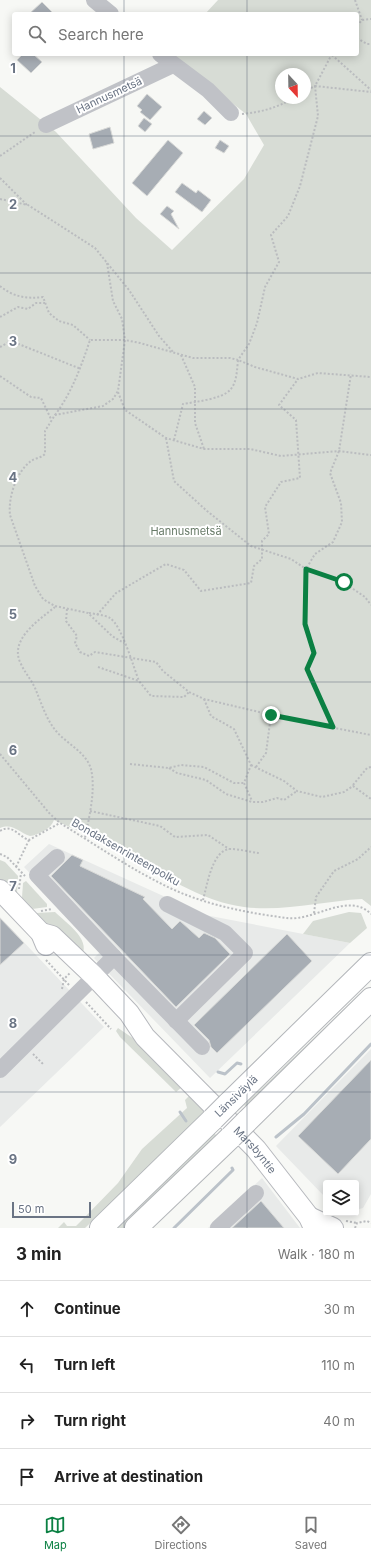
<!DOCTYPE html>
<meta charset="utf-8">
<style>
body{margin:0;font-family:Inter,sans-serif;background:#f6f6f6;color:#222}
.controls{position:absolute;right:12px;bottom:12px;display:grid;overflow:hidden;border-radius:4px;box-shadow:0 2px 10px #0003}
.controls button{width:36px;height:36px;display:grid;place-items:center;padding:0;border:0;border-bottom:1px solid #e0e0e0;background:#fff;color:#222;font:20px sans-serif}
.compass{position:absolute;left:275px;top:68px;width:36px;height:36px;border-radius:50%;background:#fff;box-shadow:0 2px 10px #0003;rotate:158deg}
.scale{position:absolute;left:12px;bottom:10px;width:79px;box-sizing:border-box;padding-left:4px;border:2px solid #6a7484;border-top:0;font-size:11px;line-height:14px;white-space:nowrap;color:#6a7484;-webkit-text-stroke:3px #fff;paint-order:stroke}
.stop{position:absolute;width:12px;height:12px;margin:-9px;border:3px solid #0b8043;border-radius:50%;background:#fff}
.stop.end{background:#0b8043;border-color:#fff;box-shadow:0 1px 4px #0008}
.list{margin:0;padding:0;list-style:none}
h2{display:flex;justify-content:space-between;align-items:center;height:52px;margin:0;padding:0 16px;font-size:17px}
h2 small{font-size:13px;font-weight:400;color:#767676}
.list li{display:grid;grid-template-columns:26px 1fr auto;gap:12px;align-items:center;box-sizing:border-box;height:56px;padding:0 16px;border-top:1px solid #e0e0e0}
.list b{display:block;font-size:15px;white-space:nowrap}
.list em{font-size:13px;font-style:normal;color:#767676}
.icon{flex:none;width:22px;height:22px;fill:none;stroke:currentColor;stroke-width:2;stroke-linecap:round;stroke-linejoin:round}
.map{position:relative;flex:none;width:371px;height:1228px;overflow:hidden}
.search{position:absolute;background:#fff;box-shadow:0 2px 10px #0003;left:12px;right:12px;top:12px;height:44px;display:flex;align-items:center;gap:10px;box-sizing:border-box;padding:0 14px;border-radius:4px;color:#767676;font-size:15px}
.sheet{height:276px;background:#fff}
nav{display:flex;justify-content:space-around;align-items:center;box-sizing:border-box;height:56px;border-top:1px solid #e0e0e0;background:#fff;font-size:11px;color:#767676}
nav a{display:grid;justify-items:center;gap:2px}
nav .on{color:#0b8043}
.map>svg:first-child{display:block}
.built{fill:#e8eae9}
.green{fill:#d7dcd5;fill-rule:evenodd}
.lines{fill:none;stroke-linecap:round;stroke-linejoin:round}
.stream{stroke:#bbc2c9;stroke-width:3}
.building{fill:#a7adb4;stroke:#d9dad8}
.major-casing{stroke:#b6b8bd;stroke-width:22}
.highway-casing{stroke:#b3b6ba;stroke-width:24}
.path{stroke:#babcbf;stroke-width:2;stroke-dasharray:2 2;stroke-linecap:butt}
.minor{stroke:#c0c2c7;stroke-width:16}
.major{stroke:#fff;stroke-width:20}
.highway{stroke:#fff;stroke-width:22}
.highway-bridge-casing{stroke:#b3b6ba;stroke-width:24;stroke-linecap:butt}
.highway-bridge{stroke:#fff;stroke-width:22}
.route{stroke:#0b8043;stroke-width:5}
.grid{fill:none;stroke:#6a7484;stroke-width:1;stroke-opacity:0.55}
.labels{text-anchor:middle;stroke-width:4;stroke-linejoin:round;paint-order:stroke}
.street-label{font-size:11px;fill:#6a7484;stroke:#fff}
.park-label{font-size:11px;fill:#687b68;stroke:#fff}
.grid-label{font-size:13px;text-anchor:middle;font-weight:bold;fill:#6a7484;stroke:#fff;stroke-width:4;stroke-linejoin:round;paint-order:stroke}
</style>
<div class="map">
<svg width="371" height="1228" viewBox="0 0 371 1228">
<rect width="100%" height="100%" fill="#f7f8f5"/>
<!-- built -->
<g class="built">
<path d="M49,844L205,915L350,943L210,1078L94,958L102,950L24,867Z"/>
<path d="M0,917L104,1027L0,1127Z"/>
<path d="M371,1049V1194L363,1208L356,1210V1183H326V1198L276,1146Z"/>
<path d="M262,1178L300,1228H208Z"/>
</g>
<!-- green -->
<g class="green">
<path d="M218,0H371V906L362,899C323,901 284,912 244,907C205,902 170,879 136,860C109,846 82,832 54,820C51,829 38,835 30,836C18,832 13,823 0,828V87L56,132L136,218L172,250L244,179L264,145L246,114L170,54H357V14H205ZM281,74H305V98H281Z"/>
<path d="M0,860L5,862L18,876L17,893L0,882Z"/>
<path d="M26,881L47,904V907L32,909L22,898L23,883Z"/>
<path d="M55,912C65,922 91,939 82,955L40,924L36,913Z"/>
<path d="M349,912L361,913L367,928L350,943L303,934L313,921Z"/>
<path d="M347,1009L249,1109L244,1105L343,1010Z"/>
<path d="M118,1028L137,1041L182,1087L176,1092L120,1037L116,1031Z"/>
<path d="M190,1095L206,1112L198,1120L85,1228H58L64,1222L67,1226H76L85,1217L118,1183L142,1149L187,1108L185,1100Z"/>
<path d="M214,1133L219,1138L126,1228H117Z"/>
</g>
<g class="lines">
<!-- stream -->
<g class="stream">
<path d="M218,1072L225,1074L237,1063L241,1064"/>
<path d="M180,1112L186,1121"/>
<path d="M276,1137L304,1114L371,1044"/>
<path d="M174,1228L233,1170L232,1168"/>
</g>
</g>
<!-- building -->
<g class="building">
<path d="M42,2L54,14H29Z"/>
<path d="M23,54H33L42,62L31,73L17,60Z"/>
<path d="M147,94L162,107L150,120L140,112L142,110L137,106Z"/>
<path d="M204,111L212,118L205,125L197,119Z"/>
<path d="M144,118L152,124L145,132L138,126Z"/>
<path d="M110,127L114,143L93,149L89,134Z"/>
<path d="M168,140L183,153L147,196L132,183Z"/>
<path d="M220,140L229,146L224,153L215,148Z"/>
<path d="M182,183L196,193L198,190L211,200L202,212L175,192Z"/>
<path d="M167,206L174,211L171,214L179,229L160,214Z"/>
<path d="M72,855L83,860L80,866L145,897L143,899L172,929L180,921L199,938L204,933L215,938L230,954L176,1007L51,876Z"/>
<path d="M0,918L24,943L0,965Z"/>
<path d="M287,934L312,961L217,1053L211,1047L209,1040L194,1025Z"/>
<path d="M371,1060V1139L338,1174L298,1136Z"/>
<path d="M261,1201L284,1228H232Z"/>
</g>
<g class="lines">
<defs>
<g id="major">
<path d="M0,890L41,933L46,945"/>
<path id="s1" d="M41,933L52,936L94,976L129,1013L145,1037L256,1149L309,1217L314,1228"/>
<path d="M309,1217L333,1228"/>
</g>
<g id="highway">
<path d="M228,1104L371,964"/>
<path d="M246,1122L371,999"/>
<path d="M101,1228L213,1119"/>
<path d="M136,1228L231,1137"/>
</g>
</defs>
<!-- major casing -->
<use href="#major" class="major-casing"/>
<!-- highway casing -->
<use href="#highway" class="highway-casing"/>
<!-- path -->
<g class="path">
<path d="M355,0L362,20"/>
<path d="M357,26L362,20L371,19"/>
<path d="M357,38L367,44H371"/>
<path d="M332,54L315,86L371,92"/>
<path d="M332,55L371,90"/>
<path d="M242,114C262,112 276,108 294,98"/>
<path d="M0,156L35,132"/>
<path d="M0,178L27,205"/>
<path d="M0,199L28,205L95,248L129,290L159,336L174,353"/>
<path d="M107,263L113,301L122,319L125,340L118,391L113,399L103,406L55,415L45,431V454C41,458 35,458 31,461C16,472 8,498 10,515L35,586L43,599L55,606L88,613L112,636L124,643"/>
<path d="M0,286C13,297 27,299 43,297L49,313L59,321L73,325L90,340"/>
<path d="M0,317L18,307L28,309L36,303H45"/>
<path d="M0,347L11,341L81,369"/>
<path d="M181,355L195,387V423L204,449"/>
<path d="M0,376L31,397L41,398L51,419"/>
<path d="M118,392L125,410L166,438L204,449H250L281,456L339,451L371,455"/>
<path d="M55,415C72,392 81,367 90,340H125L140,343L193,358H230L238,360L249,344L257,323L265,287L279,262L271,235L288,216L300,186L318,116L315,86L305,91"/>
<path d="M166,438L174,481L207,511L251,546L291,559L306,569L343,582L365,597L371,605"/>
<path d="M174,440L183,404C194,402 222,399 230,390C237,383 237,369 238,360L255,367L298,379L318,373L371,377"/>
<path d="M55,607C39,620 8,640 21,664C25,673 31,679 35,688C41,702 46,719 56,731C67,744 86,752 91,769C96,791 89,817 85,838"/>
<path d="M67,609L66,621L77,636L75,643L80,652L89,656L95,652L156,662L163,671L189,692L204,699L293,720L371,735"/>
<path d="M89,613C95,614 105,615 110,618C122,626 133,666 139,681"/>
<path d="M97,615L116,593L166,564L184,570L201,591L251,583L254,566L262,559V541L269,534L265,507L281,482L300,478L296,420L279,405L298,379"/>
<path d="M98,667L139,681L151,696L184,697L189,692"/>
<path d="M204,699L211,716L234,729L251,765L244,783L252,801"/>
<path d="M333,727L307,669L314,653L305,624L306,569L315,554L333,542L342,522L341,503L330,473L339,451L351,374"/>
<path d="M0,754L50,814L60,823C96,845 132,870 170,888C206,905 248,913 287,918C313,922 348,891 371,914"/>
<path d="M130,764L169,768L181,765L204,767L234,783H244"/>
<path d="M251,765L284,781L297,791L322,797L344,792L353,786L371,799"/>
<path d="M256,767L266,753L271,715"/>
<path d="M169,768L177,773L206,780L226,794L252,802H263L277,798L284,800L297,791"/>
<path d="M353,785L367,768L371,767"/>
<path d="M90,811L160,826L175,837L208,835L229,849"/>
<path d="M0,831C12,823 19,837 29,840L60,823"/>
<path d="M0,854L7,857L25,876"/>
<path d="M16,867L29,840"/>
<path d="M19,889L21,873"/>
<path d="M203,900C207,886 212,850 230,849C239,849 250,852 259,853"/>
<path d="M41,911L52,909"/>
<path d="M314,913L316,897L334,871L358,859L371,847"/>
<path d="M46,960L69,985"/>
<path d="M62,989L64,979L70,973"/>
<path d="M86,1002L111,1029"/>
<path d="M33,1054L43,1064"/>
<path d="M346,1221L357,1223"/>
<path d="M355,1228L357,1223L367,1221L371,1223"/>
</g>
<!-- minor -->
<g class="minor">
<path d="M94,0L111,14"/>
<path d="M160,54L208,90L231,113"/>
<path d="M46,125L173,65"/>
<path d="M57,857L37,875L114,957"/>
<path d="M167,904L225,933L245,953L176,1021"/>
<path d="M0,1070L114,957L202,1047"/>
<path d="M218,1228L256,1193"/>
</g>
<!-- major -->
<use href="#major" class="major"/>
<!-- highway -->
<use href="#highway" class="highway"/>
<defs>
<g id="highway-bridge">
<path d="M213,1119L228,1104"/>
<path d="M231,1137L246,1122"/>
</g>
</defs>
<!-- highway-bridge casing -->
<use href="#highway-bridge" class="highway-bridge-casing"/>
<!-- highway-bridge -->
<use href="#highway-bridge" class="highway-bridge"/>
</g>
<g class="lines">
<!-- route -->
<path class="route" d="M271,715L333,727L307,669L314,653L305,624L306,569L344,582"/>
</g>
<!-- grid -->
<path class="grid" d="M124,0V14M247,0V14M124,54V1228M247,54V1228M0,136H371M0,273H371M0,409H371M0,546H371M0,682H371M0,819H371M0,955H371M0,1092H371"/>
<g class="labels">
<!-- street labels -->
<g class="street-label">
<text transform="translate(109 95) rotate(-25)" y="4">Hannusmetsä</text>
<text transform="translate(126 852) rotate(30)" y="4">Bondaksenrinteenpolku</text>
<text transform="translate(236 1096) rotate(-44)" y="4">Länsiväylä</text>
<text dy="4" stroke="none"><textPath href="#s1" startOffset="307">Marsbyntie</textPath></text>
</g>
<!-- park labels -->
<g class="park-label">
<text x="186" y="535">Hannusmetsä</text>
</g>
</g>
<g class="grid-label">
<text x="13" y="73">1</text>
<text x="13" y="209">2</text>
<text x="13" y="346">3</text>
<text x="13" y="482">4</text>
<text x="13" y="619">5</text>
<text x="13" y="755">6</text>
<text x="13" y="891">7</text>
<text x="13" y="1028">8</text>
<text x="13" y="1164">9</text>
</g>
</svg>
<div class="controls">
<button><svg class="icon" aria-label="layers" viewBox="0 0 24 24"><path d="M12 4l9 5-9 5-9-5zM3 14l9 5 9-5"/></svg></button>
</div>
<svg class="compass" viewBox="-18 -18 36 36"><path d="M0-13l5 13h-10z" fill="#e53935"/><path d="M0 13l5-13h-10z" fill="#767676"/></svg>
<div class="scale">50 m</div>
<div class="stop" style="left:344px;top:582px"></div>
<div class="stop end" style="left:271px;top:715px"></div>
<div class="search"><svg class="icon" aria-label="search" viewBox="0 0 24 24"><circle cx="10" cy="10" r="6"/><path d="M15 15l6 6"/></svg>Search here</div>
</div>
<section class="sheet">
<h2>3 min<small>Walk · 180 m</small></h2>
<ul class="list">
<li><svg class="icon" aria-label="ahead" viewBox="0 0 24 24"><path d="M12 20V5M6 11l6-6 6 6"/></svg><div><b>Continue</b></div><em>30 m</em></li>
<li><svg class="icon" aria-label="left" viewBox="0 0 24 24"><path d="M17 20v-9H6M10 6l-5 5 5 5"/></svg><div><b>Turn left</b></div><em>110 m</em></li>
<li><svg class="icon" aria-label="right" viewBox="0 0 24 24"><path d="M7 20v-9h11M14 6l5 5-5 5"/></svg><div><b>Turn right</b></div><em>40 m</em></li>
<li><svg class="icon" aria-label="arrive" viewBox="0 0 24 24"><path d="M6 21V4h12l-3 4 3 4H6"/></svg><div><b>Arrive at destination</b></div></li>
</ul>
</section>
<nav>
<a class="on"><svg class="icon" aria-label="map" viewBox="0 0 24 24"><path d="M3 6l6-2 6 2 6-2v14l-6 2-6-2-6 2zM9 4v14M15 6v14"/></svg>Map</a>
<a><svg class="icon" aria-label="directions" viewBox="0 0 24 24"><path d="M12 3l9 9-9 9-9-9zM9 14v-3h6M13 9l2 2-2 2"/></svg>Directions</a>
<a><svg class="icon" aria-label="saved" viewBox="0 0 24 24"><path d="M7 4h10v16l-5-4-5 4z"/></svg>Saved</a>
</nav>
